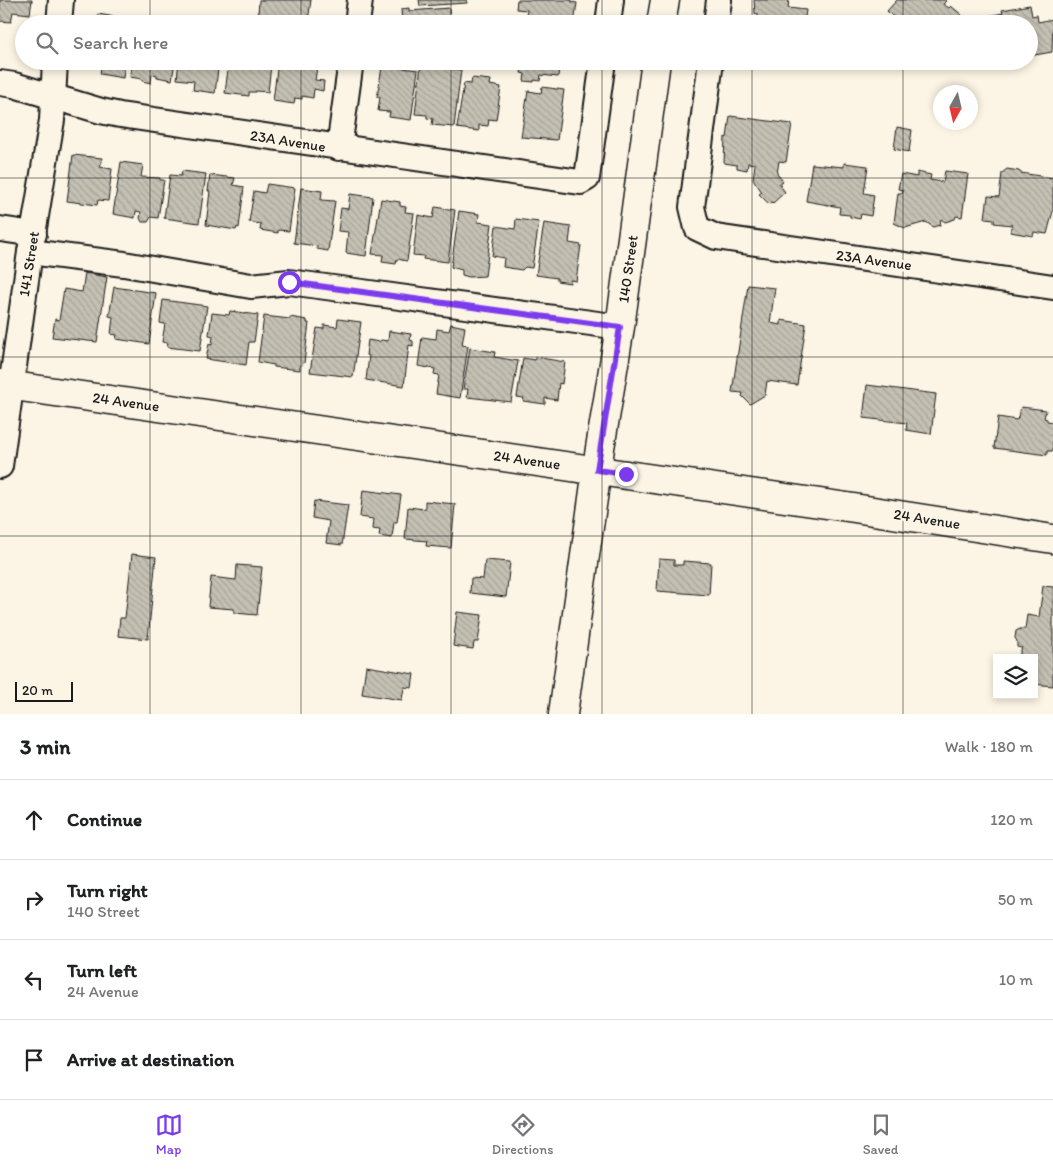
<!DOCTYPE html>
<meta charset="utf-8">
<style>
body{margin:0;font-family:Itim,sans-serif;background:#f6f6f6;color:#202124}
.controls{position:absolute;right:15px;bottom:15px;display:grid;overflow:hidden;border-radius:0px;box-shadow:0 2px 8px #0003}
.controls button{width:45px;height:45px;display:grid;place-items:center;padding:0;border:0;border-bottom:1px solid #e0e0e0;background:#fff;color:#202124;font:25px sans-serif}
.compass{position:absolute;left:933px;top:85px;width:45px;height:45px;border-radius:50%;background:#fff;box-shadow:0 2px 8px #0003;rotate:188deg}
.scale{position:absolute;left:15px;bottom:12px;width:58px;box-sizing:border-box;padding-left:5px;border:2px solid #1c1c1c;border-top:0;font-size:14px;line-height:18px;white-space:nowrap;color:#1c1c1c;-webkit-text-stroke:4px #fcf5e5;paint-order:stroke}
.stop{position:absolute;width:15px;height:15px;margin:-11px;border:4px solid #7c3aed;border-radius:50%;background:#fff}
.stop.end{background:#7c3aed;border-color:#fff;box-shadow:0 1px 5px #0008}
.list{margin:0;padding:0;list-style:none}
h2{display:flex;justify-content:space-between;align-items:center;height:65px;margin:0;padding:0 20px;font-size:21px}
h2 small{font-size:16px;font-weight:400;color:#757577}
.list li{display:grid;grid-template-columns:32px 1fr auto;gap:15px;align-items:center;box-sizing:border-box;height:80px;padding:0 20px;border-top:1px solid #e0e0e0}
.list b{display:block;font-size:19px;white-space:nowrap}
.list p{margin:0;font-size:16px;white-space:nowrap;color:#757577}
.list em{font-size:16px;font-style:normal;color:#757577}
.icon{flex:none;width:28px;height:28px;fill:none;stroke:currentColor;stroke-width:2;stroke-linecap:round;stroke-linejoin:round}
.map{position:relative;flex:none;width:1053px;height:714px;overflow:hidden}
.search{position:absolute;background:#fff;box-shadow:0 2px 8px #0003;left:15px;right:15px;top:15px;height:55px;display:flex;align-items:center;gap:12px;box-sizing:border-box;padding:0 18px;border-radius:28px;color:#757577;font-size:19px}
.sheet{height:385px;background:#fff}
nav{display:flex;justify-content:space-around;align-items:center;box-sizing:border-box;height:70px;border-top:1px solid #e0e0e0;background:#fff;font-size:14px;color:#757577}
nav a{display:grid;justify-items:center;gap:2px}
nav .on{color:#7c3aed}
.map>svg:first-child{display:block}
.building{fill:url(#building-back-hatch);stroke:#1c1c1c}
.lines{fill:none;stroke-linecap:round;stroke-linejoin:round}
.minor-casing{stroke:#1c1c1c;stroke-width:28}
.major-casing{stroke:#1c1c1c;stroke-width:31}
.minor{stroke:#fcf5e5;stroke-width:24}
.major{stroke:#fcf5e5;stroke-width:28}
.route{stroke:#7c3aed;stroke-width:6}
.grid{fill:none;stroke:#1c1c1c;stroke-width:1;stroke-opacity:0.55}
.labels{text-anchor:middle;stroke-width:5;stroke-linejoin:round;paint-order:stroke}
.street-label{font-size:15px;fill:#1c1c1c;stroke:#fcf5e5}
</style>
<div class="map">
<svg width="1053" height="714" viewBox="0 0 1053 714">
<defs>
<pattern id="building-back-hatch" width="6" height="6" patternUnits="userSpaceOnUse" patternTransform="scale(1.25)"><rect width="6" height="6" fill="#c4c0b3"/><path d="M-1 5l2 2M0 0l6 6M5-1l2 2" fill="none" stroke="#a8a499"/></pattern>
</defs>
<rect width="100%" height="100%" fill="#fcf5e5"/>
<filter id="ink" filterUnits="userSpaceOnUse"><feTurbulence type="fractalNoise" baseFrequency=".02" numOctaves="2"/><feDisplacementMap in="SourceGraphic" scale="10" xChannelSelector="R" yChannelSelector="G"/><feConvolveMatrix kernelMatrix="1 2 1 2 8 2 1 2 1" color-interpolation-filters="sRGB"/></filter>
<g filter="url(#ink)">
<!-- building -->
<g class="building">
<path d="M0,0H32L30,14L13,12L11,22L0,21Z"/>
<path d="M259,0H311L308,21L258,14Z"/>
<path d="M419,0H467V3L420,6Z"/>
<path d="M517,0H572V2L577,3L574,24H559L526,19L527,10L516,9Z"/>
<path d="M754,0H789L788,8L806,10L804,24H757L758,14H755Z"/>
<path d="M897,0H947L943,4L949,8L951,6L962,15L954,24H901L887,11Z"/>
<path d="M1030,5L1032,16L1037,15L1038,22L1053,19L1052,52L1029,56V24H984L983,17L1003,13L1002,10Z"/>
<path d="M409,8V11L449,8L450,24L402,23L401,9Z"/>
<path d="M98,14L132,20L131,24H96Z"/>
<path d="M820,18L843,19V24H819Z"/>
<path d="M91,61H125L123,78L100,74L101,67L94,65Z"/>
<path d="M133,61H175L172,80L157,77V75L152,74L151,83L142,81V79L130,77Z"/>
<path d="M179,61H219L215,93L193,90L194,81L177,79Z"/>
<path d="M229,61H268L267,64L271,65L268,92L256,91V92H249V96L225,93Z"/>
<path d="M278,61H318L315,80L324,81L323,91L314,89L313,98L302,96V99L295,98L294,104L273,101Z"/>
<path d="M520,61H563L562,67H559L558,77L541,75L540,81L534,80V82L524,81L525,74L521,73L523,64H520Z"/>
<path d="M389,63L395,64V67L418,70L411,120L389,117L390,112L378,111L380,97H377L382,67L388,68Z"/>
<path d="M421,65L461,70L454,127L432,125L433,119L427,118V115L415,114Z"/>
<path d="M472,78L491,80L490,85L501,87L496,120L489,119L488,126L479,125V131L457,128L464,83L471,84Z"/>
<path d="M542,87L564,90L557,140L521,137L528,91L541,93Z"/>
<path d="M730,116L792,124L786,162L779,161L777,174L783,181L779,184L785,192L773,203L772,202L769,204L759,194L762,192L753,179L755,164L748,163L747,170L737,168V165L724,163L725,137L727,138Z"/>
<path d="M897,127L912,130L909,152L894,149Z"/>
<path d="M73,155L102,158L100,167L112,169L108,201L98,200L97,205L67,201Z"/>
<path d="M121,162L143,165L141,177L160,178V180H164L158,218L151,217L148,222H142L140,218L141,212L136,211L135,218L113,214Z"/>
<path d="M844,163L868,166L864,193L874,195L871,216L861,214L860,219L850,217V215L839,214L840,207L806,201L812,164L844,167Z"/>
<path d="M1007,169L1019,171L1021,173L1053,178V211L1047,234L1034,232L1033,236L1010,232L1012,225L994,223V219L985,218L988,196L999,197L1002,173Z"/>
<path d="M182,171L206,174L199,223L164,218L170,175L181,176Z"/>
<path d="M945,171L968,174L962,217L956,216L955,219L945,222L941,219L940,225L933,227L926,222L905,228L894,223L898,193H902L903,190L898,189L901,174L917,177V172L931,175L930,180L943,182Z"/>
<path d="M210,175L235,178L233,185L244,187L239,228L237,227L236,230L206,225L210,191H208Z"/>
<path d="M267,184L295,188L289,231L278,230V233L260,230L261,224L249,222L254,191L265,193Z"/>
<path d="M301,188L322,191L321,200L335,201L328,251L317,249V246L294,243Z"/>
<path d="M350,194L373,197L366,256L346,253L348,232L338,231L341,208L348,209Z"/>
<path d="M381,199L400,202V206L406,207L405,212L414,213L407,261L397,259L396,264L382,262L383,255L372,254Z"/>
<path d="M435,207L455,210L448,262L423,259L424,256L413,255L418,215L433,218Z"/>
<path d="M459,211L479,214L478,222L492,224L485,276L469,277L462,275V270L451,267Z"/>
<path d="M516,219L539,222L532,268L525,267L522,270L503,267L504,258L492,256L496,226L515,229Z"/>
<path d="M544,223L571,227L569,243L581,245L576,281L570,280V283L557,281V278L536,275Z"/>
<path d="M85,273L107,277L97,342L52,337L55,319L59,320L64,289L82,292Z"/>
<path d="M748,285L775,288L770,323L781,325V320L806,324L797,385L767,381L765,395L750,404L742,396L743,393L732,392Z"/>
<path d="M114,287L156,293L149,344L116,339L117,335L111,334L113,317L109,316Z"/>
<path d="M163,300L207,306L200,351L167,347L168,343L162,342L165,324L160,323Z"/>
<path d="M230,311L258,315L254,342H249L246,365L206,359L209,344L212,345L213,336L209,335L212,313L229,315Z"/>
<path d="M264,316L290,319V317L307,320V323H309L304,363L300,366V370L274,367V365L258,362Z"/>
<path d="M338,319L361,322L353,377L310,372L317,328L324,329V325L337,327Z"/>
<path d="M451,324L465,327L462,345L468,346L460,398L436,394L439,375L434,374L435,369L418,366L422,337L436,339L437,329L449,331Z"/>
<path d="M389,331L411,334L410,340L413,341V346L409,345L404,386L366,380L369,356L366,355L368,340L379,342L381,340L388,341Z"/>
<path d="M470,348L495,352L494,357L518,361L511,402L467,397L468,389H463Z"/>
<path d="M535,357L565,362L562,384L559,383L557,400L545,398V404L523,401L524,398L517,397L523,358L535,360Z"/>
<path d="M867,385L936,394L931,434L906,430L907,423L863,418Z"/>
<path d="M1021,407L1046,410L1044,418L1047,419V421L1053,422V451H1047V455L994,448L998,417L1017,420Z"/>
<path d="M363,490L401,495L397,522H394L392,538L379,536L380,530L372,529L373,519L360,517Z"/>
<path d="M314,501L348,505L342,545L326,543L329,521L312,518Z"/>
<path d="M425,501L455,504L451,548L426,546L427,541L405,539L408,507L425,509Z"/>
<path d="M132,554L156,557L148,639L118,636L120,618H125Z"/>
<path d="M659,559L674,560V565H683V561L711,563L709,595L657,591Z"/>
<path d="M485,560L510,562L506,597L470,593L471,578L483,579Z"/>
<path d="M237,565L262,567L257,615L234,613V609L208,607L211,577L236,580Z"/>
<path d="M1043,586L1053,587V686L1034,684V658H1020V652L1022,648L1017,647V641L1015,638L1016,631L1020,629H1025L1027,615L1039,617Z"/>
<path d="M457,612L482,615L478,642H474L473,649L453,646Z"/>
<path d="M366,666L414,674L412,688L404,687L402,700L362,694Z"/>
</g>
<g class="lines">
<defs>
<g id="minor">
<path d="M59,24L61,0"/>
<path d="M357,24L360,0"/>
<path d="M608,24L611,0"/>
<path d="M716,24L719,0"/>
<path d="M711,61L692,207L697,228L716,237L1053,287"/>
<path d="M0,83L14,85L101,111L120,115L580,182L587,178L603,61"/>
<path d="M339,148L351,61"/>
<path d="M0,229L34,234"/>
<path d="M30,252L124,264L251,286L289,282L620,327"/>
<path d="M0,466L30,252L52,120L55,61"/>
</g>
<g id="major">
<path d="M661,24L665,0"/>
<path d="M0,384L854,508L1053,539"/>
<path d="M563,714L600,448L620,327L656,61"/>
</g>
</defs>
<!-- minor casing -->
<use href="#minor" class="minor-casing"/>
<!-- major casing -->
<use href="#major" class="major-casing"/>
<!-- minor -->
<use href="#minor" class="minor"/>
<!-- major -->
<use href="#major" class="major"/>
</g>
</g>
<g class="lines" filter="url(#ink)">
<!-- route -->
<path class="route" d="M289,282L620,327L597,470L626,474"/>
</g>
<!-- grid -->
<path class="grid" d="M150,0V24M301,0V24M451,0V24M602,0V24M752,0V24M903,0V24M150,61V714M301,61V714M451,61V714M602,61V714M752,61V714M903,61V714M0,178H1053M0,357H1053M0,536H1053"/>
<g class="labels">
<!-- street labels -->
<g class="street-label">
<text transform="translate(288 141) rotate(9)" y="5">23A Avenue</text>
<text transform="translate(874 260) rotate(8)" y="5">23A Avenue</text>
<text transform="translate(29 264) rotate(-81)" y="5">141 Street</text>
<text transform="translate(628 269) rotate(-82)" y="5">140 Street</text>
<text transform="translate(126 402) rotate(8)" y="5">24 Avenue</text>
<text transform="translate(527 460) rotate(8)" y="5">24 Avenue</text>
<text transform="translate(927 519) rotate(9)" y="5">24 Avenue</text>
</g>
</g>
</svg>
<div class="controls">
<button><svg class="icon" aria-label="layers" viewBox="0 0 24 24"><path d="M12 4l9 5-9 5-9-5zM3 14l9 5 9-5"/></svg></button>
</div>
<svg class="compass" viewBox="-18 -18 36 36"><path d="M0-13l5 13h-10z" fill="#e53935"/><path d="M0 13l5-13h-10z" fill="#757577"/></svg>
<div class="scale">20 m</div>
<div class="stop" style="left:289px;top:282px"></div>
<div class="stop end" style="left:626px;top:474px"></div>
<div class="search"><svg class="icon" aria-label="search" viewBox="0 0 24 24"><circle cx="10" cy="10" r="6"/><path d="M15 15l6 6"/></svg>Search here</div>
</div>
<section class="sheet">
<h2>3 min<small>Walk · 180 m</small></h2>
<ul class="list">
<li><svg class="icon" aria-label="ahead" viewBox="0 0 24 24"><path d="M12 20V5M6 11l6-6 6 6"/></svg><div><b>Continue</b></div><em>120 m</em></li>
<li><svg class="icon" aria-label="right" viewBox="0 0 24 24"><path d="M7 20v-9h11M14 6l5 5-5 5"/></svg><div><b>Turn right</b><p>140 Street</p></div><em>50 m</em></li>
<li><svg class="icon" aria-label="left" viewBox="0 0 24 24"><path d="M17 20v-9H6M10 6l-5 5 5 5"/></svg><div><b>Turn left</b><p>24 Avenue</p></div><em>10 m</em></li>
<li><svg class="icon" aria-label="arrive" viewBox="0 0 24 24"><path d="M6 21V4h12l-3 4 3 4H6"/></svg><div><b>Arrive at destination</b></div></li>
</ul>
</section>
<nav>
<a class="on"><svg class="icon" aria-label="map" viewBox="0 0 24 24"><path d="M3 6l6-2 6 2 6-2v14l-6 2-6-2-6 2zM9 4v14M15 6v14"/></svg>Map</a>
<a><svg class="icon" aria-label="directions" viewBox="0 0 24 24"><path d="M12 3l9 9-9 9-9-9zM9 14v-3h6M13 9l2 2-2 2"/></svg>Directions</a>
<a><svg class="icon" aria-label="saved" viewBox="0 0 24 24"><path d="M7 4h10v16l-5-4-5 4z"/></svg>Saved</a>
</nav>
